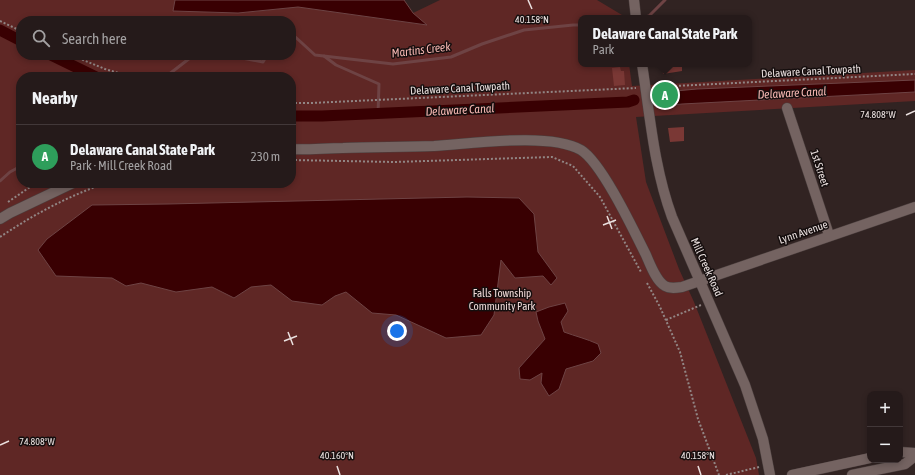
<!DOCTYPE html>
<meta charset="utf-8">
<style>
body{margin:0;font-family:"Asap Condensed",sans-serif;background:#2d2323;color:#f1f3f6}
.controls{position:absolute;right:12px;bottom:12px;display:grid;overflow:hidden;border-radius:8px;box-shadow:0 2px 6px #0003}
.controls button{width:36px;height:36px;display:grid;place-items:center;padding:0;border:0;border-bottom:1px solid #423839;background:#251a1a;color:#f1f3f6;font:20px sans-serif}
.you{position:absolute;left:397px;top:331px;width:14px;height:14px;margin:-10px;border:3px solid #fff;border-radius:50%;background:#1a73e8;box-shadow:0 0 0 6px #1a73e833}
.badge{display:grid;place-items:center;width:26px;height:26px;border-radius:50%;background:#2fd4aa;color:#fff;font-size:13px;font-weight:700}
.pin{position:absolute;translate:-50% -50%;border:2px solid #fff;box-shadow:0 1px 4px #0006}
.popup{position:absolute;left:578px;top:15px;width:174px;height:52px;box-sizing:border-box;display:grid;place-content:center;border-radius:8px;background:#251a1a;filter:drop-shadow(0 1px 3px #0005);font-size:13px;white-space:nowrap;color:#a3a1a2}
.popup b{font-size:15px;color:#f1f3f6}
.popup::after{content:'';position:absolute;left:50%;top:100%;margin-left:-8px;border:8px solid transparent;border-top-color:#251a1a}
.list{margin:0;padding:0;list-style:none}
h2{display:flex;justify-content:space-between;align-items:center;height:52px;margin:0;padding:0 16px;font-size:17px}
h2 small{font-size:13px;font-weight:400;color:#a3a1a2}
.list li{display:grid;grid-template-columns:26px 1fr auto;gap:12px;align-items:center;box-sizing:border-box;height:64px;padding:0 16px;border-top:1px solid #423839}
.list b{display:block;font-size:15px;white-space:nowrap}
.list p{margin:0;font-size:13px;white-space:nowrap;color:#a3a1a2}
.list em{font-size:13px;font-style:normal;color:#a3a1a2}
.icon{flex:none;width:22px;height:22px;fill:none;stroke:currentColor;stroke-width:2;stroke-linecap:round;stroke-linejoin:round}
.map{position:relative;flex:none;width:915px;height:475px;overflow:hidden}
.search{position:absolute;background:#251a1a;box-shadow:0 2px 6px #0003;left:16px;top:16px;width:280px;height:44px;display:flex;align-items:center;gap:10px;box-sizing:border-box;padding:0 14px;border-radius:16px;color:#a3a1a2;font-size:15px}
.panel{position:absolute;background:#251a1a;box-shadow:0 2px 6px #0003;left:16px;top:72px;width:280px;height:116px;border-radius:16px}
.map>svg:first-child{display:block}
.green{fill:#5f2725;fill-rule:evenodd}
.water{fill:#390002;stroke:#6e4344}
.lines{fill:none;stroke-linecap:round;stroke-linejoin:round}
.stream{stroke:#6e4344;stroke-width:3}
.canal{stroke:#390002;stroke-width:11}
.building{fill:#7a3835}
.minor-casing{stroke:#4b3f3e;stroke-width:11}
.secondary-casing{stroke:#4b3f3e;stroke-width:11}
.path{stroke:#928685;stroke-width:2;stroke-dasharray:2 2;stroke-linecap:butt}
.minor{stroke:#746361;stroke-width:10}
.secondary{stroke:#746361;stroke-width:10}
.ticks{fill:none;stroke:#eae0df;stroke-width:1.5}
.labels{text-anchor:middle;stroke-width:3;stroke-linejoin:round;paint-order:stroke}
.street-label{font-size:11px;fill:#eae0df;stroke:#150e0e}
.park-label{font-size:11px;fill:#f0dad8;stroke:#150e0e}
.water-label{font-size:12px;font-style:italic;fill:#f5b6b1;stroke:#150e0e}
.ticks-label{font-size:10px;text-anchor:middle;fill:#eae0df;stroke:#150e0e;stroke-width:3;stroke-linejoin:round;paint-order:stroke}
</style>
<div class="map">
<svg width="915" height="475" viewBox="0 0 915 475">
<rect width="100%" height="100%" fill="#312322"/>
<!-- green -->
<path class="green" d="M0,0H175L173,11L238,13L298,7L426,25L413,13L440,0H597L622,15L623,18H581V64H629L632,86L915,70V101L636,117L646,182L679,269L694,302L756,458L759,475H0ZM21,21H291V55H21ZM21,77H291V183H21Z"/>
<!-- water -->
<g class="water">
<path d="M175,0H404L413,13L427,25L298,7L238,13L173,11Z"/>
<path d="M915,80V92L682,104L664,106L661,95L664,92L697,89Z"/>
<path d="M467,197L519,198L534,214L538,252L557,278L551,285L543,276L515,278L501,260L494,315L481,335L446,338L396,315L372,313L346,292L335,296L322,305L292,301L271,285L251,287L234,298L212,287L176,292L141,283L126,286L112,278L56,276L38,250L47,239L92,205L168,204Z"/>
<path d="M565,303L568,311L561,322L564,332C575,336 587,339 598,344L601,353L593,361L566,369L559,389L549,396L541,383L542,373L530,380L520,379L519,368L545,339L538,321L536,312L549,307Z"/>
</g>
<g class="lines">
<!-- stream -->
<g class="stream">
<path d="M641,18L649,16L665,0"/>
<path d="M291,33L315,55L393,64L451,57L482,44L524,30L573,25H581"/>
<path d="M324,56L336,65L379,84L378,114"/>
<path d="M168,75L190,58H242L263,62L267,55"/>
<path d="M0,181L10,172L21,166"/>
</g>
<!-- canal -->
<g class="canal">
<path d="M0,30L21,41"/>
<path d="M51,55L96,77"/>
<path d="M291,116H322L628,102L634,100"/>
</g>
</g>
<!-- building -->
<g class="building">
<path d="M662,64H682V71L663,74Z"/>
<path d="M620,67L621,71H624L625,85L614,86L612,68Z"/>
<path d="M684,127V141L670,142L668,128Z"/>
</g>
<g class="lines">
<defs>
<g id="minor">
<path d="M787,108L829,235"/>
<path d="M291,149C308,150 325,148 343,148C373,147 403,147 434,146C470,144 550,132 581,150C602,163 634,231 646,255C650,264 656,281 665,286C670,289 676,288 682,287L915,207"/>
<path d="M0,219L10,213L73,183"/>
<path d="M900,452L915,453"/>
<path d="M792,475L870,458"/>
<path d="M852,475L905,464L915,456"/>
</g>
<g id="secondary">
<path d="M634,0L636,18"/>
<path d="M642,64C650,116 654,168 672,217L745,385L763,439L770,475"/>
</g>
</defs>
<!-- minor casing -->
<use href="#minor" class="minor-casing"/>
<!-- secondary casing -->
<use href="#secondary" class="secondary-casing"/>
<!-- path -->
<g class="path">
<path d="M0,21L21,31"/>
<path d="M71,55L105,69L132,77"/>
<path d="M655,87L915,74"/>
<path d="M659,87L664,92"/>
<path d="M291,103H311L636,88"/>
<path d="M291,160L394,162L552,157L573,166L600,197L641,272"/>
<path d="M8,202L36,183"/>
<path d="M0,237C33,215 68,196 106,183"/>
<path d="M647,283L660,307L680,352L698,419L719,475"/>
<path d="M666,320L701,305"/>
<path d="M726,475L759,467"/>
</g>
<!-- minor -->
<use href="#minor" class="minor"/>
<!-- secondary -->
<use href="#secondary" class="secondary"/>
</g>
<!-- ticks -->
<path class="ticks" d="M528,0L532,9M906,115L915,111M607,216L612,229M603,225L616,220M288,332L293,345M284,341L297,336M0,445L9,441M337,466L340,475M698,466L701,475"/>
<g class="labels">
<!-- street labels -->
<g class="street-label">
<text transform="translate(811 71) rotate(-3)" y="4">Delaware Canal Towpath</text>
<text transform="translate(460 88) rotate(-3)" y="4">Delaware Canal Towpath</text>
<text transform="translate(820 168) rotate(72)" y="4">1st Street</text>
<text transform="translate(803 232) rotate(-19)" y="4">Lynn Avenue</text>
<text transform="translate(707 267) rotate(66)" y="4">Mill Creek Road</text>
</g>
<!-- park labels -->
<g class="park-label">
<text x="502" y="297">Falls Township<tspan x="502" dy="13">Community Park</tspan></text>
</g>
<!-- water labels -->
<g class="water-label">
<text transform="translate(421 50) rotate(-7)" y="4">Martins Creek</text>
<text transform="translate(792 93) rotate(-3)" y="4">Delaware Canal</text>
<text transform="translate(460 110) rotate(-3)" y="4">Delaware Canal</text>
</g>
</g>
<g class="ticks-label">
<text x="532" y="23">40.158°N</text>
<text x="878" y="118">74.808°W</text>
<text x="37" y="445">74.808°W</text>
<text x="337" y="459">40.160°N</text>
<text x="698" y="459">40.158°N</text>
</g>
</svg>
<div class="controls">
<button>+</button>
<button>−</button>
</div>
<div class="you"></div>
<div class="pin badge" style="left:665px;top:95px;background:#2e9e5b">A</div>
<div class="popup"><b>Delaware Canal State Park</b>Park</div>
<div class="search"><svg class="icon" aria-label="search" viewBox="0 0 24 24"><circle cx="10" cy="10" r="6"/><path d="M15 15l6 6"/></svg>Search here</div>
<section class="panel">
<h2>Nearby<small></small></h2>
<ul class="list">
<li><span class="badge" style="background:#2e9e5b">A</span><div><b>Delaware Canal State Park</b><p>Park · Mill Creek Road</p></div><em>230 m</em></li>
</ul>
</section>
</div>
